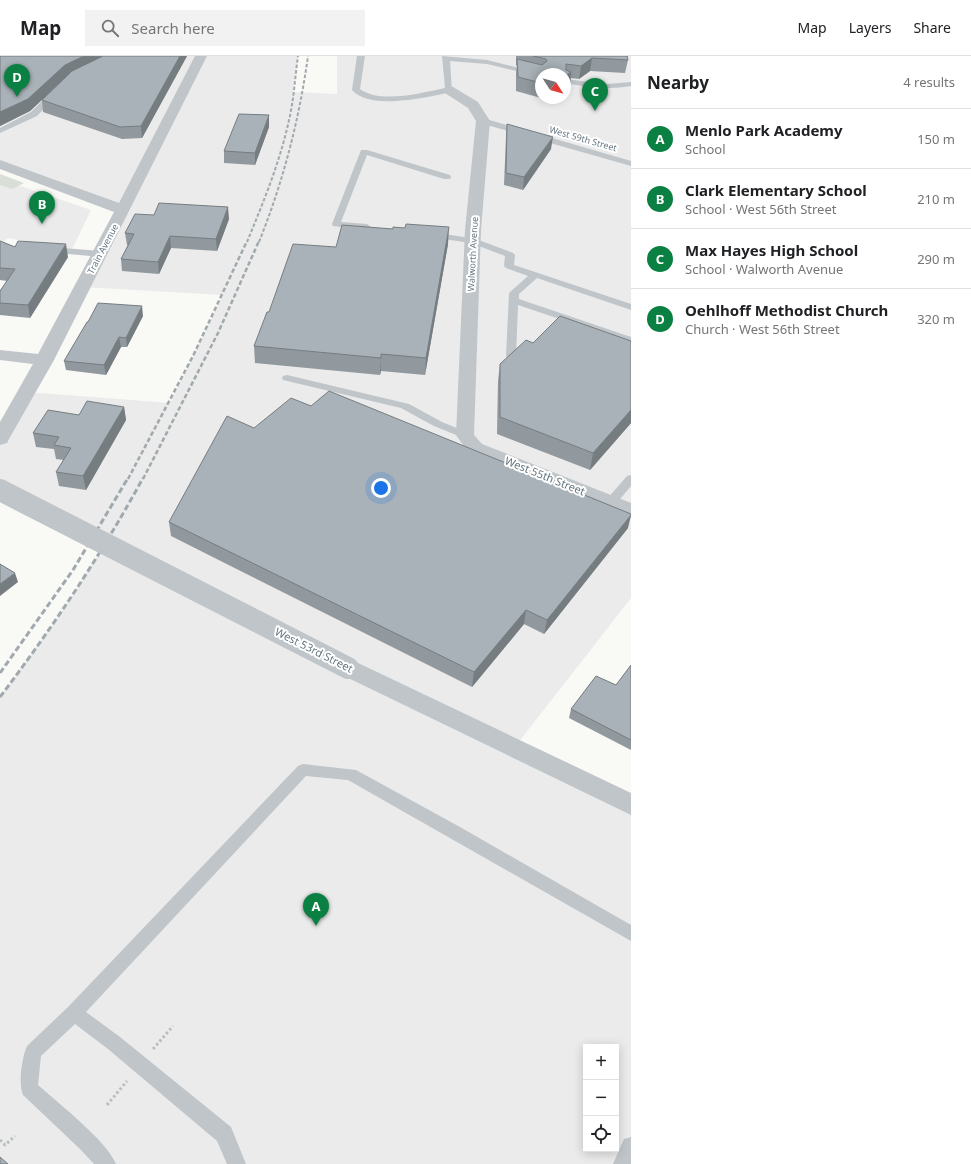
<!DOCTYPE html>
<meta charset="utf-8">
<style>
body{margin:0;font-family:"Noto Sans",sans-serif;background:#f2f2f2;color:#202124}
.controls{position:absolute;right:12px;bottom:12px;display:grid;overflow:hidden;border-radius:0px;box-shadow:0 2px 10px #0003}
.controls button{width:36px;height:36px;display:grid;place-items:center;padding:0;border:0;border-bottom:1px solid #e0e0e0;background:#fff;color:#202124;font:20px sans-serif}
.compass{position:absolute;left:535px;top:12px;width:36px;height:36px;border-radius:50%;background:#fff;box-shadow:0 2px 10px #0003;rotate:126deg}
.you{position:absolute;left:381px;top:432px;width:14px;height:14px;margin:-10px;border:3px solid #fff;border-radius:50%;background:#1a73e8;box-shadow:0 0 0 6px #1a73e833}
.badge{display:grid;place-items:center;width:26px;height:26px;border-radius:50%;background:#0b8043;color:#fff;font-size:13px;font-weight:700}
.pin{position:absolute;translate:-50% -33px;filter:drop-shadow(0 1px 2px #0008)}
.pin::after{content:'';position:absolute;top:21px;width:14px;height:12px;background:inherit;clip-path:polygon(0 0,100% 0,50% 100%)}
.list{margin:0;padding:0;list-style:none}
h2{display:flex;justify-content:space-between;align-items:center;height:52px;margin:0;padding:0 16px;font-size:17px}
h2 small{font-size:13px;font-weight:400;color:#757577}
.list li{display:grid;grid-template-columns:26px 1fr auto;gap:12px;align-items:center;box-sizing:border-box;height:60px;padding:0 16px;border-top:1px solid #e0e0e0}
.list b{display:block;font-size:15px;white-space:nowrap}
.list p{margin:0;font-size:13px;white-space:nowrap;color:#757577}
.list em{font-size:13px;font-style:normal;color:#757577}
.icon{flex:none;width:22px;height:22px;fill:none;stroke:currentColor;stroke-width:2;stroke-linecap:round;stroke-linejoin:round}
.map{position:relative;flex:none;width:631px;height:1108px;overflow:hidden}
header{display:flex;align-items:center;gap:24px;box-sizing:border-box;height:56px;padding:0 20px;background:#fff;border-bottom:1px solid #e0e0e0}
header strong{font-size:19px}
nav{display:flex;gap:22px;margin-inline-start:auto;font-size:14px}
.search{width:280px;height:36px;background:#f2f2f2;display:flex;align-items:center;gap:10px;box-sizing:border-box;padding:0 14px;border-radius:0px;color:#757577;font-size:15px}
main{display:flex}
aside{flex:1;background:#fff}
.map>svg:first-child{display:block}
.built{fill:#eaebea;fill-rule:evenodd}
.green{fill:#d9ded6}
.lines{fill:none;stroke-linecap:round;stroke-linejoin:round}
.path{stroke:#babec1;stroke-width:3;stroke-dasharray:2.5 2.5;stroke-linecap:butt}
.service{fill:#c0c5c9;fill-rule:evenodd}
.minor{fill:#c0c5c9;fill-rule:evenodd}
.rail-far2{stroke:#a1a9ae;stroke-width:2;stroke-dasharray:3.5 2;stroke-linecap:butt}
.rail-far1{stroke:#a1a9ae;stroke-width:2.5;stroke-dasharray:4.5 2.5;stroke-linecap:butt}
.rail{stroke:#a1a9ae;stroke-width:3;stroke-dasharray:6 3;stroke-linecap:butt}
.minor-bridge{stroke:#c0c5c9;stroke-width:22}
.wall{fill:#91999e}
.shaded-wall{fill:#767d81}
.building{fill:#a9b2b8;stroke:#767d81}
.labels{text-anchor:middle;stroke-width:4;stroke-linejoin:round;paint-order:stroke}
.far-street-label{font-size:9px;fill:#647681;stroke:#fff}
.street-label{font-size:11px;fill:#647681;stroke:#fff}
</style>
<header>
<strong>Map</strong>
<div class="search"><svg class="icon" aria-label="search" viewBox="0 0 24 24"><circle cx="10" cy="10" r="6"/><path d="M15 15l6 6"/></svg>Search here</div>
<nav><a>Map</a><a>Layers</a><a>Share</a></nav>
</header>
<main>
<div class="map">
<svg width="631" height="1108" viewBox="0 0 631 1108">
<rect width="100%" height="100%" fill="#f9f9f6"/>
<!-- built -->
<g class="built">
<path d="M0,0H298L293,36L337,38V0H631V542L514,692L631,749V1108H0V641L62,555L105,488L0,434V382L27,336L170,347L223,239L83,231L123,154L0,108ZM541,18H565V42H541ZM586,991H616V1093H586Z"/>
<path d="M0,123L91,154L72,193L8,182L0,187Z"/>
</g>
<!-- green -->
<path class="green" d="M0,118L24,127L12,133L0,129Z"/>
<g class="lines">
<!-- path -->
<g class="path">
<path d="M153,993L173,970"/>
<path d="M107,1049L127,1025"/>
<path d="M0,1084L5,1089L15,1080"/>
</g>
<!-- service -->
<g class="service">
<path d="M357,0H365L360,33C380,48 421,37 445,32L442,0L487,4L544,18H541V21L487,8L450,5L452,36C427,41 371,55 352,34Z"/>
<path d="M565,23L607,28L631,26V30C609,34 587,31 565,27Z"/>
<path d="M51,36H54L58,38L37,60L0,77V72L31,56Z"/>
<path d="M480,63H486L631,105V110L480,67Z"/>
<path d="M361,94H367L450,119L451,121L450,123H444L367,99L341,166L367,168L371,171L367,174L333,170L332,168Z"/>
<path d="M432,176L476,183L513,197L515,199L514,209L631,248V254L537,222L519,238V243L631,281V287L518,249L516,300L515,302H507L506,300L509,237L528,220L506,212L504,210L505,200L471,187L429,181L427,179Z"/>
<path d="M50,191L101,195L106,198L101,201L47,196L45,194Z"/>
<path d="M287,319L409,348L442,366L469,377L471,379L469,381H461L434,370L401,352L283,324L282,322L283,320Z"/>
<path d="M631,419V430L615,449H607L605,446L607,443L627,420Z"/>
<path d="M303,708L356,714L460,771L631,869V885L348,724L306,720L86,956L120,981L231,1071L246,1108H227L217,1085L108,993L75,968L41,1000L38,1029C58,1047 107,1085 116,1108H94L80,1093L23,1039C18,1028 22,1001 27,990L68,951L298,710Z"/>
<path d="M631,1081V1108H613L624,1083Z"/>
</g>
<!-- minor -->
<g class="minor">
<path d="M195,0H207L54,304L9,383L7,387L0,389V366L33,308L0,304V294L38,298L114,156L0,113V104L119,147Z"/>
<path d="M449,30L453,31L478,46L490,65L481,174L474,379L482,388L631,447V462L468,396L456,379L465,174L476,65L468,52L445,37L443,34L445,31Z"/>
<path d="M348,603L356,606L631,737V759L340,618L336,612L340,606Z"/>
</g>
<!-- rail-far2 -->
<g class="rail-far2">
<path d="M247,186C263,147 280,106 289,64C294,43 295,21 298,0"/>
<path d="M259,186C283,126 299,65 308,0"/>
</g>
<!-- rail-far1 -->
<g class="rail-far1">
<path d="M128,423L193,300L247,185"/>
<path d="M143,423L218,277L259,185"/>
</g>
<!-- rail -->
<g class="rail">
<path d="M0,617L73,514L128,422"/>
<path d="M0,641C53,571 101,499 143,422"/>
</g>
<!-- minor-bridge -->
<path class="minor-bridge" d="M0,434L348,612"/>
</g>
<!-- wall -->
<g class="wall">
<path d="M0,0H187L142,82L122,83L43,56L42,44L30,55L0,70Z"/>
<path d="M516,0H628V1H627L628,4L625,17L590,15L579,23L571,22L570,29L541,18V42L516,35V16L517,10L516,9Z"/>
<path d="M542,42H551L549,44Z"/>
<path d="M507,68L551,93L523,134L504,129L506,80Z"/>
<path d="M269,71L255,109L224,107V95Z"/>
<path d="M229,163L217,195L171,192L159,218L122,215L121,203L128,189H127L125,177Z"/>
<path d="M0,185L15,191L68,201L30,262L0,259V235L7,225L0,224Z"/>
<path d="M448,188L425,319L381,315L380,319L255,307L254,290L269,256L336,191Z"/>
<path d="M143,260L127,291H121L106,319L66,314L64,305Z"/>
<path d="M631,285V367L590,414L497,378L498,325L500,308L533,287Z"/>
<path d="M124,351L126,364L86,434L59,430L56,416L64,404L56,403L54,393L36,391L33,377L79,359Z"/>
<path d="M254,372L628,472L544,578L524,568L472,631L171,480L169,466Z"/>
<path d="M631,609V694L569,662L571,653L616,629Z"/>
</g>
<!-- shaded-wall -->
<g class="shaded-wall">
<path d="M84,0H110L66,21L30,55L0,70V56L65,9Z"/>
<path d="M180,0H187L142,82L141,70Z"/>
<path d="M592,2L590,15L579,23L581,10Z"/>
<path d="M571,16L570,29L565,32V20Z"/>
<path d="M269,59V71L255,109V97Z"/>
<path d="M553,81L551,93L523,134L524,121Z"/>
<path d="M228,151L229,163L217,195L216,183Z"/>
<path d="M449,171L448,188L425,319L426,302Z"/>
<path d="M170,180L171,192L159,218L158,206Z"/>
<path d="M66,188L68,201L30,262L28,249Z"/>
<path d="M142,250L143,260L127,291L126,282Z"/>
<path d="M119,281L121,291L106,319L104,309Z"/>
<path d="M381,298V315L380,319L381,302Z"/>
<path d="M124,351L126,364L86,434L83,420Z"/>
<path d="M631,354V367L590,414L593,397Z"/>
<path d="M631,459L628,472L544,578L547,564Z"/>
<path d="M15,517L18,526L0,540V528Z"/>
<path d="M526,554L524,568L472,631L474,616Z"/>
</g>
<!-- building -->
<g class="building">
<path d="M0,0H84L65,9L28,43L0,56Z"/>
<path d="M103,0H180L141,70L120,71L42,44L72,15Z"/>
<path d="M533,0H627L628,4L592,2L581,10L566,8V14L571,16L565,20V18H541V27L518,21L517,3L542,9L547,5L546,3Z"/>
<path d="M239,58L269,59L255,97L224,95Z"/>
<path d="M507,68L553,81L524,121L506,117Z"/>
<path d="M159,147L228,151L216,183L170,180L158,206L121,203L134,178L125,177L135,158L154,159Z"/>
<path d="M406,168L449,171L426,302L381,298V302L254,290L267,256H269L293,188L336,191L342,169L393,173V171L405,172Z"/>
<path d="M0,185L15,191L18,185L66,188L28,249L0,247V235L15,213L0,212Z"/>
<path d="M98,247L142,250L126,282L119,281L104,309L64,305L87,266H88Z"/>
<path d="M560,260L631,285V354L593,397L500,361V308L526,284L533,287Z"/>
<path d="M329,335L631,458V459L547,564L526,554L474,616L169,466L227,360L254,372L291,342L311,350Z"/>
<path d="M87,345L124,351L83,420L56,416L71,392L54,389L59,381L33,377L48,354L79,359Z"/>
<path d="M0,508L15,517L0,528Z"/>
<path d="M631,609V684L571,653L596,620L616,629Z"/>
<path d="M0,1101L8,1108H0Z"/>
</g>
<g class="labels">
<!-- far-street labels -->
<g class="far-street-label">
<text transform="translate(583 83) rotate(16)" y="3">West 59th Street</text>
<text transform="translate(103 193) rotate(-62)" y="3">Train Avenue</text>
<text transform="translate(473 198) rotate(-87)" y="3">Walworth Avenue</text>
</g>
<!-- street labels -->
<g class="street-label">
<text transform="translate(545 420) rotate(22)" y="4">West 55th Street</text>
<text transform="translate(314 594) rotate(27)" y="4">West 53rd Street</text>
</g>
</g>
</svg>
<div class="controls">
<button>+</button>
<button>−</button>
<button><svg class="icon" aria-label="locate" viewBox="0 0 24 24"><circle cx="12" cy="12" r="6"/><path d="M12 2v4M12 18v4M2 12h4M18 12h4"/></svg></button>
</div>
<svg class="compass" viewBox="-18 -18 36 36"><path d="M0-13l5 13h-10z" fill="#e53935"/><path d="M0 13l5-13h-10z" fill="#757577"/></svg>
<div class="you"></div>
<div class="pin badge" style="left:316px;top:870px">A</div>
<div class="pin badge" style="left:42px;top:168px">B</div>
<div class="pin badge" style="left:595px;top:55px">C</div>
<div class="pin badge" style="left:17px;top:41px">D</div>
</div>
<aside>
<h2>Nearby<small>4 results</small></h2>
<ul class="list">
<li><span class="badge">A</span><div><b>Menlo Park Academy</b><p>School</p></div><em>150 m</em></li>
<li><span class="badge">B</span><div><b>Clark Elementary School</b><p>School · West 56th Street</p></div><em>210 m</em></li>
<li><span class="badge">C</span><div><b>Max Hayes High School</b><p>School · Walworth Avenue</p></div><em>290 m</em></li>
<li><span class="badge">D</span><div><b>Oehlhoff Methodist Church</b><p>Church · West 56th Street</p></div><em>320 m</em></li>
</ul>
</aside>
</main>
